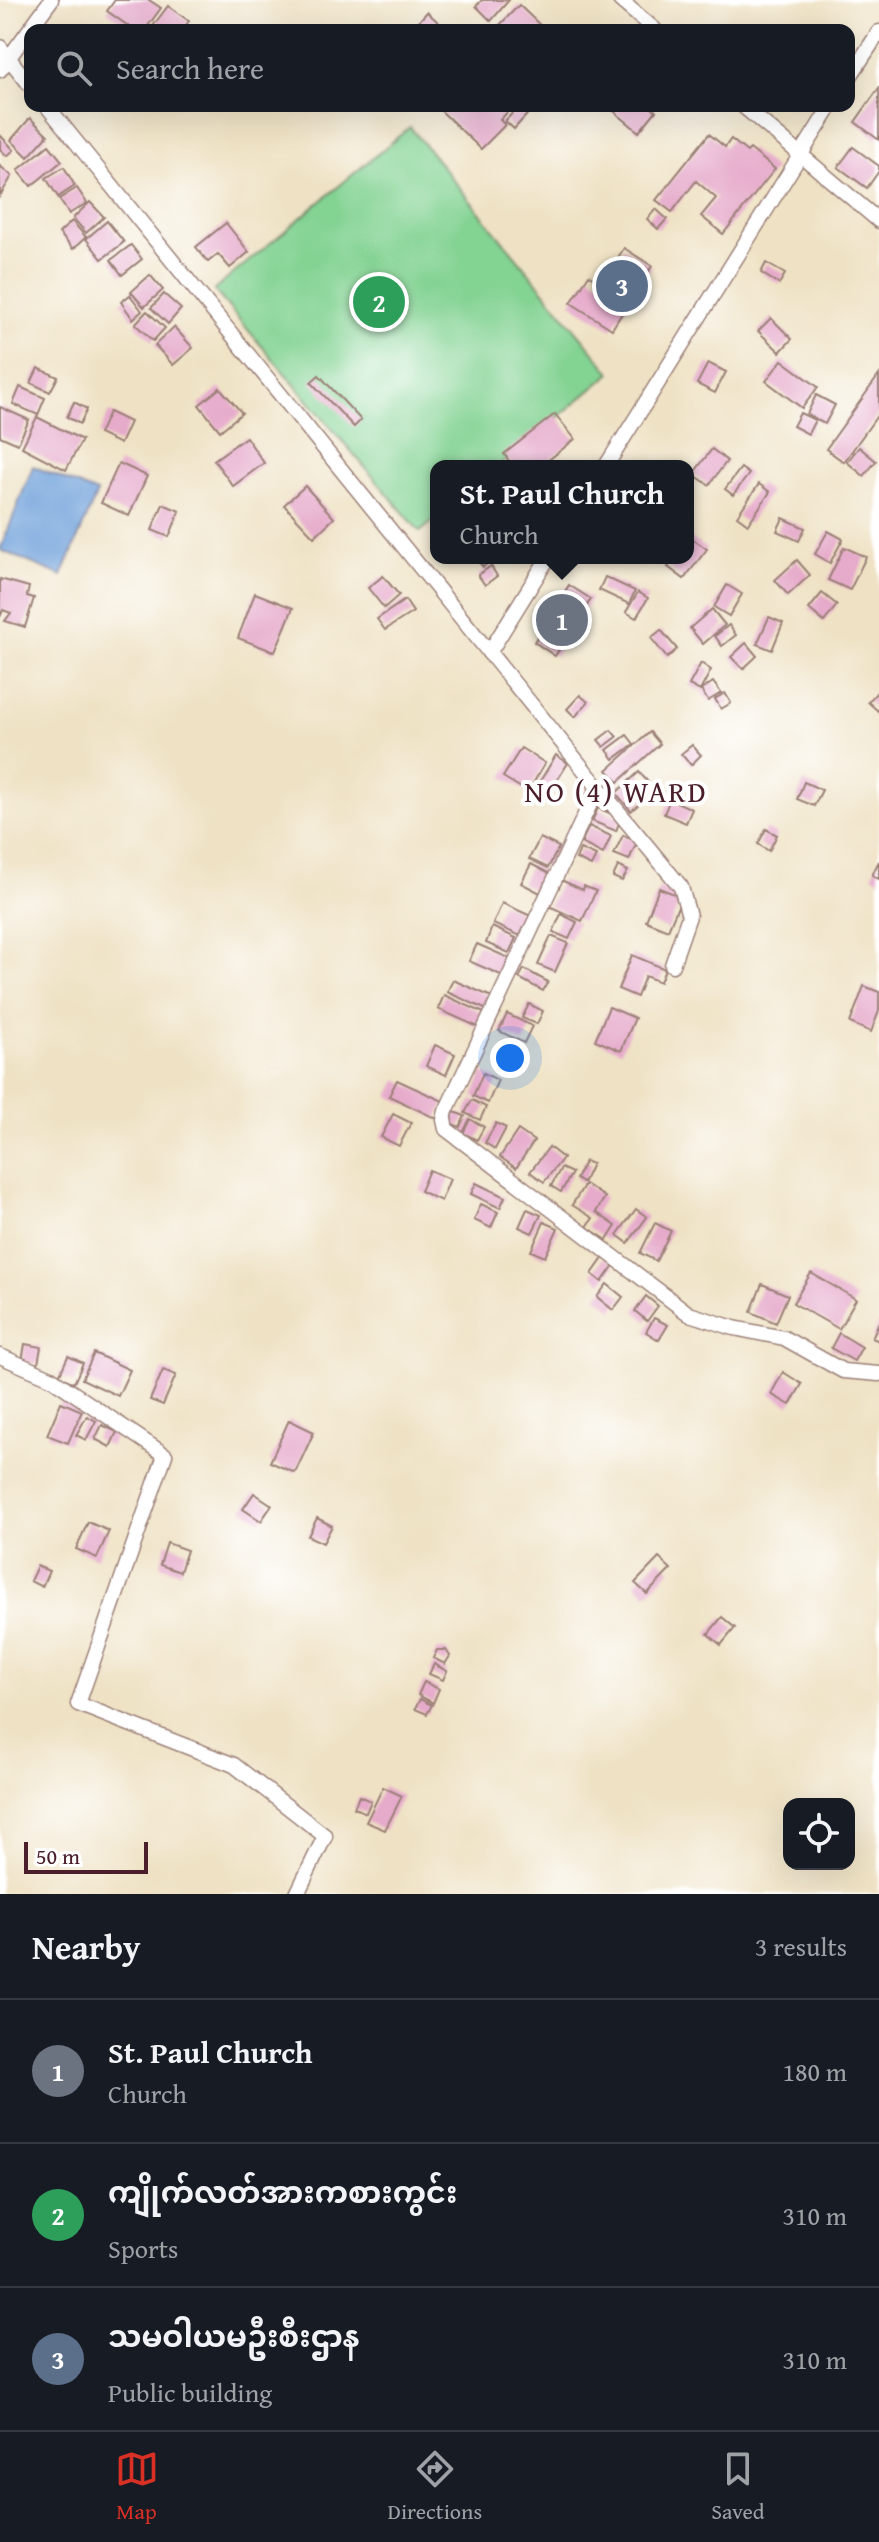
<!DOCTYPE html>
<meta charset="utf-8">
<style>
body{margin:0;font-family:"Gentium Book Plus","Noto Sans Myanmar",serif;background:#20242c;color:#f1f3f6}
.controls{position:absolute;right:24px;bottom:24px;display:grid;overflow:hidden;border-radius:16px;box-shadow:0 8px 32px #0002}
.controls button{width:72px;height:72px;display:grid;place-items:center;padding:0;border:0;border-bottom:2px solid #363941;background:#171b24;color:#f1f3f6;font:40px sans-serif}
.scale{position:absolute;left:24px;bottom:20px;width:124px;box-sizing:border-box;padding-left:8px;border:4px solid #4a1f2b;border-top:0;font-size:22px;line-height:28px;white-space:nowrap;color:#4a1f2b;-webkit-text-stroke:6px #fff;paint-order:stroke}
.you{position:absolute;left:510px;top:1058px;width:28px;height:28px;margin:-20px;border:6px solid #fff;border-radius:50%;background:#1a73e8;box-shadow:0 0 0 12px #1a73e833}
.badge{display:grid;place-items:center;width:52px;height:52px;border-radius:50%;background:#d93025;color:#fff;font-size:26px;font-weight:700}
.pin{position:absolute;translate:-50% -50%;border:4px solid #fff;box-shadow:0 2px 8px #0006}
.popup{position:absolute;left:430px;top:460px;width:264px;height:104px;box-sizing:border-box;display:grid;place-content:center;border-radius:16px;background:#171b24;filter:drop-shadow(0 2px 6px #0005);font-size:26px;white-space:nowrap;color:#9ea1a6}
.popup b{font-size:30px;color:#f1f3f6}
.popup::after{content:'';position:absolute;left:50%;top:100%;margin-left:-16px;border:16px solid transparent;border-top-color:#171b24}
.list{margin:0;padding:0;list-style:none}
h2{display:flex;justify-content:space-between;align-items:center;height:104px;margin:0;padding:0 32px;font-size:34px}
h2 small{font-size:26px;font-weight:400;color:#9ea1a6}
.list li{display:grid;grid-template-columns:52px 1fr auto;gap:24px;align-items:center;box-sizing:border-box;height:144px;padding:0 32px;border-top:2px solid #363941}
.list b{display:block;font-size:30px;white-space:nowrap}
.list p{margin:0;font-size:26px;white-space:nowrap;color:#9ea1a6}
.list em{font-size:26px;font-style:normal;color:#9ea1a6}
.icon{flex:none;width:44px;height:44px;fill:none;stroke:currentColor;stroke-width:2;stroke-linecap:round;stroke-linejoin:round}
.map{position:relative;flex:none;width:879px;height:1894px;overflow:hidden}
.search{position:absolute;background:#171b24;box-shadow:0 8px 32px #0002;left:24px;right:24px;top:24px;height:88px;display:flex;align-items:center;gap:20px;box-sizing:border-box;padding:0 28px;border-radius:16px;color:#9ea1a6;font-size:30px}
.sheet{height:536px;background:#171b24}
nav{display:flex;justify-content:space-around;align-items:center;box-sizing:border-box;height:112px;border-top:2px solid #363941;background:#171b24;font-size:22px;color:#9ea1a6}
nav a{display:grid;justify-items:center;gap:4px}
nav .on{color:#d93025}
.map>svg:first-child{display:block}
.green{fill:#83d393;stroke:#66795f;stroke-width:2}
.water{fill:#6fa1da;stroke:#5c6082;stroke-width:2}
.building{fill:#e6aacb}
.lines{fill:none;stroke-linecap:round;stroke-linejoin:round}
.street-casing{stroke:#9c8078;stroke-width:17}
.street{stroke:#fff;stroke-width:14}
.labels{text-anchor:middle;stroke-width:8;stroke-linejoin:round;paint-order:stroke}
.quarter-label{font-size:30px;letter-spacing:2px;fill:#4a1f2b;stroke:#fff}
</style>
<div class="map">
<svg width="879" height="1894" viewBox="0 0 879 1894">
<rect width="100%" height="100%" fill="#fff"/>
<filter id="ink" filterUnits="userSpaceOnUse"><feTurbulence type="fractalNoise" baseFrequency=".0125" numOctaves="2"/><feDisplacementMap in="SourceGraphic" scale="16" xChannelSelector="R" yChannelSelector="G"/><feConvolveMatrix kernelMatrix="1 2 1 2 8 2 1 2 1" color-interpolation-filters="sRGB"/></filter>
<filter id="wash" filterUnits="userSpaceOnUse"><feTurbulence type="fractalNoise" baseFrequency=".006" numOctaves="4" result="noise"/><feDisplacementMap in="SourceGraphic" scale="32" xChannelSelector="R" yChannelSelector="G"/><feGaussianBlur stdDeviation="1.8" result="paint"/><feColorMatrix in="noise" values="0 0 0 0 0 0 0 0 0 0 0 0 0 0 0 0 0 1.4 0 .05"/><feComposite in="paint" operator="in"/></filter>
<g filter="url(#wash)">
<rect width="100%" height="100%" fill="#efe2c4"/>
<!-- green -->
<path class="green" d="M410,127L611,373L499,466H436V519L420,532L214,290Z"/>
<!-- water -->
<path class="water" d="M33,466L97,493L62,576L0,550Z"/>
<g id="blocks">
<!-- building -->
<g class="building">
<path d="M115,0H149L161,8L145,30H134L107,11Z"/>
<path d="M482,0H509L491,21L476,6Z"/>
<path d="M519,5L545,30H495Z"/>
<path d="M168,6L189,21L182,30H150Z"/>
<path d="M427,12L447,30H411Z"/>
<path d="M879,88V140L855,122Z"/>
<path d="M436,106H513L500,120L505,125L481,149Z"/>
<path d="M519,106H535L514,129L505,121Z"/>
<path d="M612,106H649L656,111L639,132L610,108Z"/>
<path d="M30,118L48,135L28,157L11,140Z"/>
<path d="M709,134L725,147L731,139L747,152L750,149L775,169L723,234L701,216L716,198L696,181L672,212L656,200Z"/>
<path d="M0,135L14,150L7,156L0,149Z"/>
<path d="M49,145L62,161L31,186L18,170Z"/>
<path d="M853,147L879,166V171L867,188L838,167Z"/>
<path d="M0,166L12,176L0,196Z"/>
<path d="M64,167L75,186L58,197L46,178Z"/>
<path d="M77,188L87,203L69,214L59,199Z"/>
<path d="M90,202L104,217L86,233L73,218Z"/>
<path d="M656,209L667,219L658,229L647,219Z"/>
<path d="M72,221L86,237L73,249L59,233Z"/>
<path d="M107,221L124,242L102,259L86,239Z"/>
<path d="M226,223L249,252L230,268L218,254L208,262L196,247Z"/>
<path d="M131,245L142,259L122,275L111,260Z"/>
<path d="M624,248L652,266L612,329L571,303L589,275L602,283Z"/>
<path d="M766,263L785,274L779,284L761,273Z"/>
<path d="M150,275L163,290L144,307L131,292Z"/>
<path d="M164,294L181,309L168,324L151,308Z"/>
<path d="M130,295L142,311L133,319L121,302Z"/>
<path d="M147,311L165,328L153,341L135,324Z"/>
<path d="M771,318L792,339L780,352L758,331Z"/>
<path d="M174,327L193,348L173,365L155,345Z"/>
<path d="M782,360L818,387L802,408L766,381Z"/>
<path d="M708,363L726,372L715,393L697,384Z"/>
<path d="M38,368L58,377L50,392L31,383Z"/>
<path d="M319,375L361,420L354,427L311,382Z"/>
<path d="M879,375V413L844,462L826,449Z"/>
<path d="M20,387L45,398L38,415L13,404Z"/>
<path d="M220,388L242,413L220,431L199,405Z"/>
<path d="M816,395L835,405L825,424L807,414Z"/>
<path d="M74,402L87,409L80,424L67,417Z"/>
<path d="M0,407L29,420L18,444L0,436Z"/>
<path d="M109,412L130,422L120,444L99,434Z"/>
<path d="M800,413L815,420L808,434L793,426Z"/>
<path d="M555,414L575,439L541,466H513L504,454Z"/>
<path d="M37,417L82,440L66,470L22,447Z"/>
<path d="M246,437L264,463L233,486L214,460Z"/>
<path d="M859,447L876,461L864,476L847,462Z"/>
<path d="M712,449L727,461L709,485L693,474Z"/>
<path d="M119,463L147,476L129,516L101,503Z"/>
<path d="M741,468L749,474L733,495L725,489Z"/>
<path d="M759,484L770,492L748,524L737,516Z"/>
<path d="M305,486L334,518L314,537L284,505Z"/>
<path d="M163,504L180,511L169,537L152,530Z"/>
<path d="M783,518L805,528L799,541L777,531Z"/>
<path d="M828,531L843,539L830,563L815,554Z"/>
<path d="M691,538L707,549L684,579L668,567L675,558H688V542Z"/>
<path d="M844,547L866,557L850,590L828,580Z"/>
<path d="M475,558H494L483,567Z"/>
<path d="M797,560L810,575L788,595L775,580Z"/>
<path d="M491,566L497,576L485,585L478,575Z"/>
<path d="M383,576L399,595L384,608L368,588Z"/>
<path d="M605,577L635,591L629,604L599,590Z"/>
<path d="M0,579L29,587L27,596L34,598L25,627L5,621L11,613L3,610L0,617Z"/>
<path d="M569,585L591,599L555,656L534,642Z"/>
<path d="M727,585L742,594L729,616L714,607Z"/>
<path d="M638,592L648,598L636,618L626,612Z"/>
<path d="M255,593L293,608L275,652L238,638Z"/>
<path d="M822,593L837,605L824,622L809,609Z"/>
<path d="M405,600L413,612L385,630L377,619Z"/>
<path d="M712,609L725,625L703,644L690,628Z"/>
<path d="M769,617L783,623L772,650L757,644Z"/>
<path d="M729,625L736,635L722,646L715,636Z"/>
<path d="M661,630L677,649L667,658L651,638Z"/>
<path d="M746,643L757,656L743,669L731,657Z"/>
<path d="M701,663L711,670L700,691L689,685Z"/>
<path d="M713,682L721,693L708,701L701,690Z"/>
<path d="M879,690V712L868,702Z"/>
<path d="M725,693L731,703L721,709L715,699Z"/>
<path d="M580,695L588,702L575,717L567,709Z"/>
<path d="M611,730L617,737L604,747L598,740Z"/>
<path d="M650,732L660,744L618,782L607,770Z"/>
<path d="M627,735L634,744L614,759L607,750Z"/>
<path d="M692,745L701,755L691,765L681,754Z"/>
<path d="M521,748L545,763L528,792L503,777Z"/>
<path d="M556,755L568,763L546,798L534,791Z"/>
<path d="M639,772L655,790L631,811L616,793Z"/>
<path d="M804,782L822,790L814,806L797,799Z"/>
<path d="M670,799L692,809L686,823L664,814Z"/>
<path d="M598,808L621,818L616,831L592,821Z"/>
<path d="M589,826L611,836L603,854L581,843Z"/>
<path d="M766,829L777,835L769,851L758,844Z"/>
<path d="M623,835L637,842L629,860L614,854Z"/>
<path d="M540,838L559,847L548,868L529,859Z"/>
<path d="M580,849L596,856L591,866L576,859Z"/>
<path d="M879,861V879L872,875Z"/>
<path d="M531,864L550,874L540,893L521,883Z"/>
<path d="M618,866L628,871L622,881L613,877Z"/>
<path d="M561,880L583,890L584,886L596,891L582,921L549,906Z"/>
<path d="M659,888L682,897L668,930L646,921Z"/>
<path d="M502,903L531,916L523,937L493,924Z"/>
<path d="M561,914L577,922L569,939L553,932Z"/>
<path d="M492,927L516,938L509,953L486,943Z"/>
<path d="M551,936L568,943L555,972L538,965Z"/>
<path d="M477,944L511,959L503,976L469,961Z"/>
<path d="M632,955L665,969L660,982L645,976L637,997L618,989Z"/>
<path d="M524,969L548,982L543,991L519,978Z"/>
<path d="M453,980L492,997L487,1010L447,992Z"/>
<path d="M864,986L879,992V1011L871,1032L850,1023Z"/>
<path d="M444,995L484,1013L478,1027L438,1009Z"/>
<path d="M529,1004L543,1011L537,1024L522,1018Z"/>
<path d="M609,1007L635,1018L621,1051L595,1040Z"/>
<path d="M507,1014L532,1026L524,1043L499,1031Z"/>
<path d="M435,1045L455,1054L446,1075L426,1066Z"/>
<path d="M483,1073L498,1080L488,1103L473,1096Z"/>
<path d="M397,1080L445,1102L437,1119L389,1096Z"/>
<path d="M472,1100L486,1107L480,1120L465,1113Z"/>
<path d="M454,1112L465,1116L460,1127L450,1123Z"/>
<path d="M393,1114L411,1123L399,1146L381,1137Z"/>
<path d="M470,1119L484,1127L477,1140L463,1133Z"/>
<path d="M496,1123L506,1128L495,1149L485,1143Z"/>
<path d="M518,1130L534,1141L516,1168L500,1157Z"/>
<path d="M549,1147L563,1158L544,1182L530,1172Z"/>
<path d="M585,1161L592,1164L583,1183L576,1179Z"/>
<path d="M561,1168L572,1173L561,1192L551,1186Z"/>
<path d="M429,1170L450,1179L441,1201L420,1191Z"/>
<path d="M476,1183L505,1197L500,1208L471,1194Z"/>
<path d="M585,1184L605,1197L596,1212L616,1226L607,1240L587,1227L593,1218L572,1205Z"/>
<path d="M481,1204L498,1212L491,1228L474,1220Z"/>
<path d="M527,1209L541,1215L532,1233L519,1227Z"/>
<path d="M636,1209L647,1217L628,1243L617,1235Z"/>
<path d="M544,1222L558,1228L545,1257L531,1251Z"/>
<path d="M655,1223L671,1231L656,1261L640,1253Z"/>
<path d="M604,1257L614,1265L602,1282L592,1274Z"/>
<path d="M811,1273L856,1299L839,1329L793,1303Z"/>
<path d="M607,1284L623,1297L613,1310L597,1297Z"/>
<path d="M762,1284L788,1295L776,1323L751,1312Z"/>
<path d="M646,1296L658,1306L647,1321L635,1311Z"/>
<path d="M654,1318L668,1325L659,1340L646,1332Z"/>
<path d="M879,1322V1341L872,1338Z"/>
<path d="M839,1333L862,1347L854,1361L831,1348Z"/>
<path d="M25,1344L41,1347L38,1364L22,1361Z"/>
<path d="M94,1353L130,1370L118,1396L82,1379Z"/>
<path d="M68,1356L83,1363L74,1383L59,1376Z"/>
<path d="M163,1370L176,1375L163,1405L150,1400Z"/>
<path d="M783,1372L802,1384L790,1405L771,1394Z"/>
<path d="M61,1402L82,1411L68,1443L47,1435Z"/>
<path d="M87,1416L96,1421L86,1440L76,1435Z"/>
<path d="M289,1420L314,1432L295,1473L270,1462Z"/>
<path d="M102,1425L117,1432L110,1447L95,1439Z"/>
<path d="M254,1493L272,1505L261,1521L243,1509Z"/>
<path d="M317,1518L332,1526L323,1543L308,1536Z"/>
<path d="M88,1522L109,1531L97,1558L76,1549Z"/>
<path d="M167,1543L187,1550L180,1572L160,1565Z"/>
<path d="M659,1558L671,1569L647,1594L635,1583Z"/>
<path d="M37,1566L49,1571L42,1587L30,1581Z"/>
<path d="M722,1617L735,1628L721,1645L708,1634Z"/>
<path d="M437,1650H446L450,1656L445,1664L433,1658Z"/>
<path d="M434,1664L447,1671L443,1680L429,1674Z"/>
<path d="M424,1682L439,1689L433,1703L418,1695Z"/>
<path d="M420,1699L432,1705L427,1714L415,1709Z"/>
<path d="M383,1787L402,1796L385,1830L366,1822Z"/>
<path d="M359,1796L371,1801L366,1813L354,1808Z"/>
</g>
</g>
</g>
<g filter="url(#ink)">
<use href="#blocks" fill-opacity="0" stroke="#9c8078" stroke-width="2"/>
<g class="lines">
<defs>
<g id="street">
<path d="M620,0L655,30"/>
<path d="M0,47L30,85"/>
<path d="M0,70L51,0"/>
<path d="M849,78L879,32"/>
<path d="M47,106L598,787L446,1111L444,1120L446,1129L689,1314L734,1328L784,1338L843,1371L879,1374"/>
<path d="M743,106L879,221"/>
<path d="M606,466L831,106"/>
<path d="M489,653L548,558"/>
<path d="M598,787L681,887L689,916L672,965"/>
<path d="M0,1356L51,1378L165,1455L78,1704L234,1765L325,1836L297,1894"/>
</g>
</defs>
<!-- street casing -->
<use href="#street" class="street-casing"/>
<!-- street -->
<use href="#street" class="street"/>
</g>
</g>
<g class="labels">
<!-- quarter labels -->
<g class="quarter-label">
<text x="616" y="802">NO (4) WARD</text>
</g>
</g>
</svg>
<div class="controls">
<button><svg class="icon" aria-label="locate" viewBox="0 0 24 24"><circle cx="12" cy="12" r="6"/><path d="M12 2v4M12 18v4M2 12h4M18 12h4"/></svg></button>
</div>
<div class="scale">50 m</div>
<div class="you"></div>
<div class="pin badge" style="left:562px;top:620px;background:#6b7280">1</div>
<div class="popup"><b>St. Paul Church</b>Church</div>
<div class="pin badge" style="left:379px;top:302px;background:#2e9e5b">2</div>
<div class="pin badge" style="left:622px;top:286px;background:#5c6f8a">3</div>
<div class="search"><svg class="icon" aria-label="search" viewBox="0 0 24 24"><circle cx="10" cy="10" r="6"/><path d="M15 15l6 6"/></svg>Search here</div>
</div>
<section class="sheet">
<h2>Nearby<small>3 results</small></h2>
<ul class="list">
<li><span class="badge" style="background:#6b7280">1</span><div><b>St. Paul Church</b><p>Church</p></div><em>180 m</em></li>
<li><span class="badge" style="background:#2e9e5b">2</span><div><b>ကျိုက်လတ်အားကစားကွင်း</b><p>Sports</p></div><em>310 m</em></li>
<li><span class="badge" style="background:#5c6f8a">3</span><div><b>သမဝါယမဦးစီးဌာန</b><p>Public building</p></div><em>310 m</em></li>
</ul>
</section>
<nav>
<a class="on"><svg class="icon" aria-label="map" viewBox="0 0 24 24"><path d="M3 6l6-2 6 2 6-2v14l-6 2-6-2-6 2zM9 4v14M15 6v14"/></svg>Map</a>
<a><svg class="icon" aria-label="directions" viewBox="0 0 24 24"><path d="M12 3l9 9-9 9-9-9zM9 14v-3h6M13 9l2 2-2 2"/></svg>Directions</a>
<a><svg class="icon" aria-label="saved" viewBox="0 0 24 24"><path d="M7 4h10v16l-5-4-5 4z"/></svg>Saved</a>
</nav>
